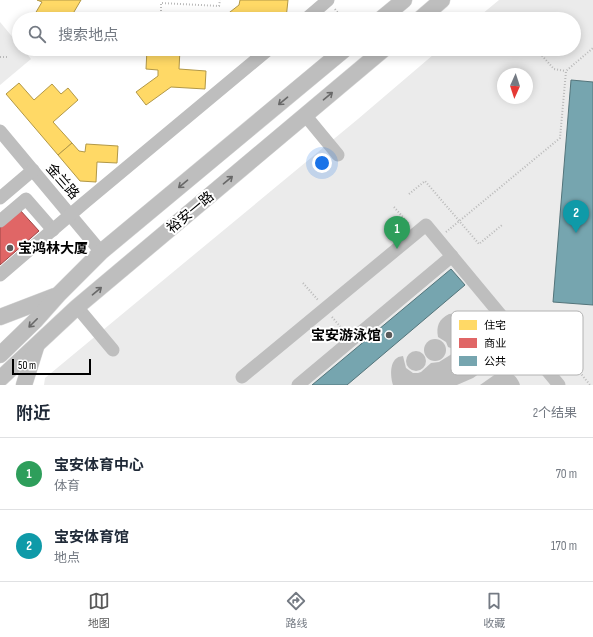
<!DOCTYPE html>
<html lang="zh">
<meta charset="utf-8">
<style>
body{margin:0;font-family:"Sofia Sans Condensed","Noto Sans SC",sans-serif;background:#f2f2f3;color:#1f2937}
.compass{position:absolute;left:497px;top:68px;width:36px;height:36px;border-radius:50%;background:#fff;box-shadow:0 2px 10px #0003;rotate:183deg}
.scale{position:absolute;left:12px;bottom:10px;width:79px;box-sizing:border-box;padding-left:4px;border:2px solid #000;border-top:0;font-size:11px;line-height:14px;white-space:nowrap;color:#000;-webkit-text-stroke:3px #fff;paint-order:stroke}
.you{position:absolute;left:322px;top:163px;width:14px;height:14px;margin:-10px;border:3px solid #fff;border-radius:50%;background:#1a73e8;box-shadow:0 0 0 6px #1a73e833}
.badge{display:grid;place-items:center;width:26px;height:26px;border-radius:50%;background:#595959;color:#fff;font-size:13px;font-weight:700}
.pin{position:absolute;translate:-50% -33px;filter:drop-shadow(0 1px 2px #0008)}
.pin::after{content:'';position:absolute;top:21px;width:14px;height:12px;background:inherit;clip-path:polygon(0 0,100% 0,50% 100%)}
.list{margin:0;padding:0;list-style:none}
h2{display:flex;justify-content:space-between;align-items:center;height:52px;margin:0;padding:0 16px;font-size:17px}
h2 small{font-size:13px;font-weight:400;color:#747a83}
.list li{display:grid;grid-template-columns:26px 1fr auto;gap:12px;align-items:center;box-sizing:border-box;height:72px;padding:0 16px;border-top:1px solid #e0e1e3}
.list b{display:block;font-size:15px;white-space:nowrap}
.list p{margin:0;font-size:13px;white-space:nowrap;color:#747a83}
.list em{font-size:13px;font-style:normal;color:#747a83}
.icon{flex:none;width:22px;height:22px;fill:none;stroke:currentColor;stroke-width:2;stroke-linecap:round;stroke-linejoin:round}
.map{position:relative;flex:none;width:593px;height:385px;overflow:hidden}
.search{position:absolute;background:#fff;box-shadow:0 2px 10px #0003;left:12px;right:12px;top:12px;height:44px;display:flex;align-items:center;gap:10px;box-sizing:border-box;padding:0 14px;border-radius:22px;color:#747a83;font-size:15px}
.sheet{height:196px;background:#fff}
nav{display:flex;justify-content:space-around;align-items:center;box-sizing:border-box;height:56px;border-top:1px solid #e0e1e3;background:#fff;font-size:11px;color:#747a83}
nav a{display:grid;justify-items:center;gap:2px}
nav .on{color:#595959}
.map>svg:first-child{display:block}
.green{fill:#ebebeb;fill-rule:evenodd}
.water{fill:#bdbdbd}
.homes{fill:#ffd966;stroke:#b29847}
.shops{fill:#e06666;stroke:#9d4747}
.public{fill:#76a5af;stroke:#53747a}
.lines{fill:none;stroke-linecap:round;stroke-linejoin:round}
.major-casing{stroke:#dbdbdb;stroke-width:17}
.path{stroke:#b9b9b9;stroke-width:2;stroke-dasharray:1 2;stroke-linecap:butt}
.minor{stroke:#bebebe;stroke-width:13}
.major{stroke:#bebebe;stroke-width:16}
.oneway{stroke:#686868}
.poi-dot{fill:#595959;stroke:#fff;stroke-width:1.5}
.labels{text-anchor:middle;stroke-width:4;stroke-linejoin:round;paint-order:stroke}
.street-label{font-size:14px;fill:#000;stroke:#fff}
.poi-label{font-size:14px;font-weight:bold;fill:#000;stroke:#fff;text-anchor:start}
.key{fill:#fff;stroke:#b2b2b2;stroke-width:1}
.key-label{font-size:11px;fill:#000}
</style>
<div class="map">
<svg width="593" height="385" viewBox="0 0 593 385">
<rect width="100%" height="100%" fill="#fff"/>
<!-- green -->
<g class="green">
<path d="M499,0H593V385H44L45,378L358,119L440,49H574V19H476ZM503,74H527V98H503Z"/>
<path d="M0,22L19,45V49H23L31,59L0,85Z"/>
</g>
<!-- water -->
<g class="water">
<path d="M449,314C484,310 475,358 448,347L446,342L438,337C436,326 439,319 449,314Z"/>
<path d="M477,332L483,334L490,355V363L483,371L473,378L457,385H393C390,375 389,357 403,356L406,368L413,373H418L421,372L431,363L439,362L455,352L467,347L475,334Z"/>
<circle cx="435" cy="350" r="11"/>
<circle cx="416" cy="361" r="10"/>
<path d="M500,371C511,371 517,376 520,385H480Z"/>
</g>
<!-- homes -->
<g class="homes">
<path d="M37,0H81L71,17L75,19H32L42,2Z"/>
<path d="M240,0H288L286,19L253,16L249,19H221L239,5Z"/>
<path d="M147,49H180L179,69L206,71L205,89L171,87L146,105L136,92L158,76V70L146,69Z"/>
<path d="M19,83L34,100L52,84L61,94L68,88L78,100L53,122L72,143L58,155L6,94Z"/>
<path d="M72,143L79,151L85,152L86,144L118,146L117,163L97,162L96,182L80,181L58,155Z"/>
</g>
<!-- shops -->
<path class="shops" d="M20,210L39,231L0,265V228Z"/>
<!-- public -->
<g class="public">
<path d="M571,80L593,82V305L553,302Z"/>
<path d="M451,269L465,285L347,385H312Z"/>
</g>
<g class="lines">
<defs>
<g id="major">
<path d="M381,19L404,0"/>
<path d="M420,19L442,0"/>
<path d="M0,317L55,296"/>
<path d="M0,355L35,321L59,294L101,252L345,49"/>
<path d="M0,379L77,307L384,49"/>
<path d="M24,385L36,347"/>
</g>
</defs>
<!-- major casing -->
<use href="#major" class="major-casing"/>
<!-- path -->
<g class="path">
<path d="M335,9L339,14"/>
<path d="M505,14L509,19"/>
<path d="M161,17V3L219,6L220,0"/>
<path d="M536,49L554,69L566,71"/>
<path d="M0,57H7"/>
<path d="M409,194L425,181L479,244L502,225"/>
<path d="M394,207L409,224"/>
<path d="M446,232L560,138L566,71L593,48"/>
<path d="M303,283L318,300"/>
<path d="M332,317L345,332"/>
<path d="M578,370L590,385"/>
</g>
<!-- minor -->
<g class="minor">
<path d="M306,19L328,0"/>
<path d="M305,115L338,155"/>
<path d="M0,131L101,252"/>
<path d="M0,198L33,170"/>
<path d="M0,221L26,199L53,230"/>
<path d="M0,275L84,203L269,49"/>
<path d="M77,307L113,350"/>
<path d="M242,377L426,225L559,385"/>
<path d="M298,385L452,256"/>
</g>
<!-- major -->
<use href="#major" class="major"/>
</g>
<!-- one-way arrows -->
<defs><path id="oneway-shaft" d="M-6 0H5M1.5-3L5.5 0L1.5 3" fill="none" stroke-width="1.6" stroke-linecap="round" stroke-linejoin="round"/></defs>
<g class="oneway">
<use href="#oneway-shaft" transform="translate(328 96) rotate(-40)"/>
<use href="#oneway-shaft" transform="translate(283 101) rotate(140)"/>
<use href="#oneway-shaft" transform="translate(228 180) rotate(-40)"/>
<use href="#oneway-shaft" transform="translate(183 184) rotate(140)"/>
<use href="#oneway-shaft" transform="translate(97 291) rotate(-40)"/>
<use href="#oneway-shaft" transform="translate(33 323) rotate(135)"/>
</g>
<!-- markers -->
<g class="poi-dot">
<circle cx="10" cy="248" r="4"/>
<circle cx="389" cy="335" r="4"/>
</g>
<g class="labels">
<!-- street labels -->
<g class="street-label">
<text transform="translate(63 181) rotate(49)" y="5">金兰路</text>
<text transform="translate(190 212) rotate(-40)" y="5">裕安一路</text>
</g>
<!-- poi labels -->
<g class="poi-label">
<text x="18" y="253">宝鸿林大厦</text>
<text x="381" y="340" text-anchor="end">宝安游泳馆</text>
</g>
</g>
<!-- legend -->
<rect x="451" y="311" width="132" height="64" rx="6" class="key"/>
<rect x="459" y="320" width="18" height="10" fill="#ffd966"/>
<rect x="459" y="338" width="18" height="10" fill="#e06666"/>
<rect x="459" y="356" width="18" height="10" fill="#76a5af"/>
<g class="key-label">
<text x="484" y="329">住宅</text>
<text x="484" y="347">商业</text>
<text x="484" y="365">公共</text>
</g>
</svg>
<svg class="compass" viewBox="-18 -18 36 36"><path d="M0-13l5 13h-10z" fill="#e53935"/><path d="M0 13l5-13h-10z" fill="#747a83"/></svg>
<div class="scale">50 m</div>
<div class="you"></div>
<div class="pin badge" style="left:397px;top:249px;background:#2e9e5b">1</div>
<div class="pin badge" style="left:576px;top:233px;background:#0f9aa8">2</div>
<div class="search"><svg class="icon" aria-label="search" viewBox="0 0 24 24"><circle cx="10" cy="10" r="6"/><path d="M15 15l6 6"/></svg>搜索地点</div>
</div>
<section class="sheet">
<h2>附近<small>2个结果</small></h2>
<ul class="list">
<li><span class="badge" style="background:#2e9e5b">1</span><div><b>宝安体育中心</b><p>体育</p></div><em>70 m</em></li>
<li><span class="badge" style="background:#0f9aa8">2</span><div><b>宝安体育馆</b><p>地点</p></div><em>170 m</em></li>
</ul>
</section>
<nav>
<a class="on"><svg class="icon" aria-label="map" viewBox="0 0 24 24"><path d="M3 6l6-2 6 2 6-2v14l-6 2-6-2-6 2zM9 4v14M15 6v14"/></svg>地图</a>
<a><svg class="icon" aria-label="directions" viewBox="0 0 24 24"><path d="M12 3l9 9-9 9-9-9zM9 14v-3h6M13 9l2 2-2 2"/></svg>路线</a>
<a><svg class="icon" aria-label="saved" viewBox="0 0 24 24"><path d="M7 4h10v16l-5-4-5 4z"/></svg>收藏</a>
</nav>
